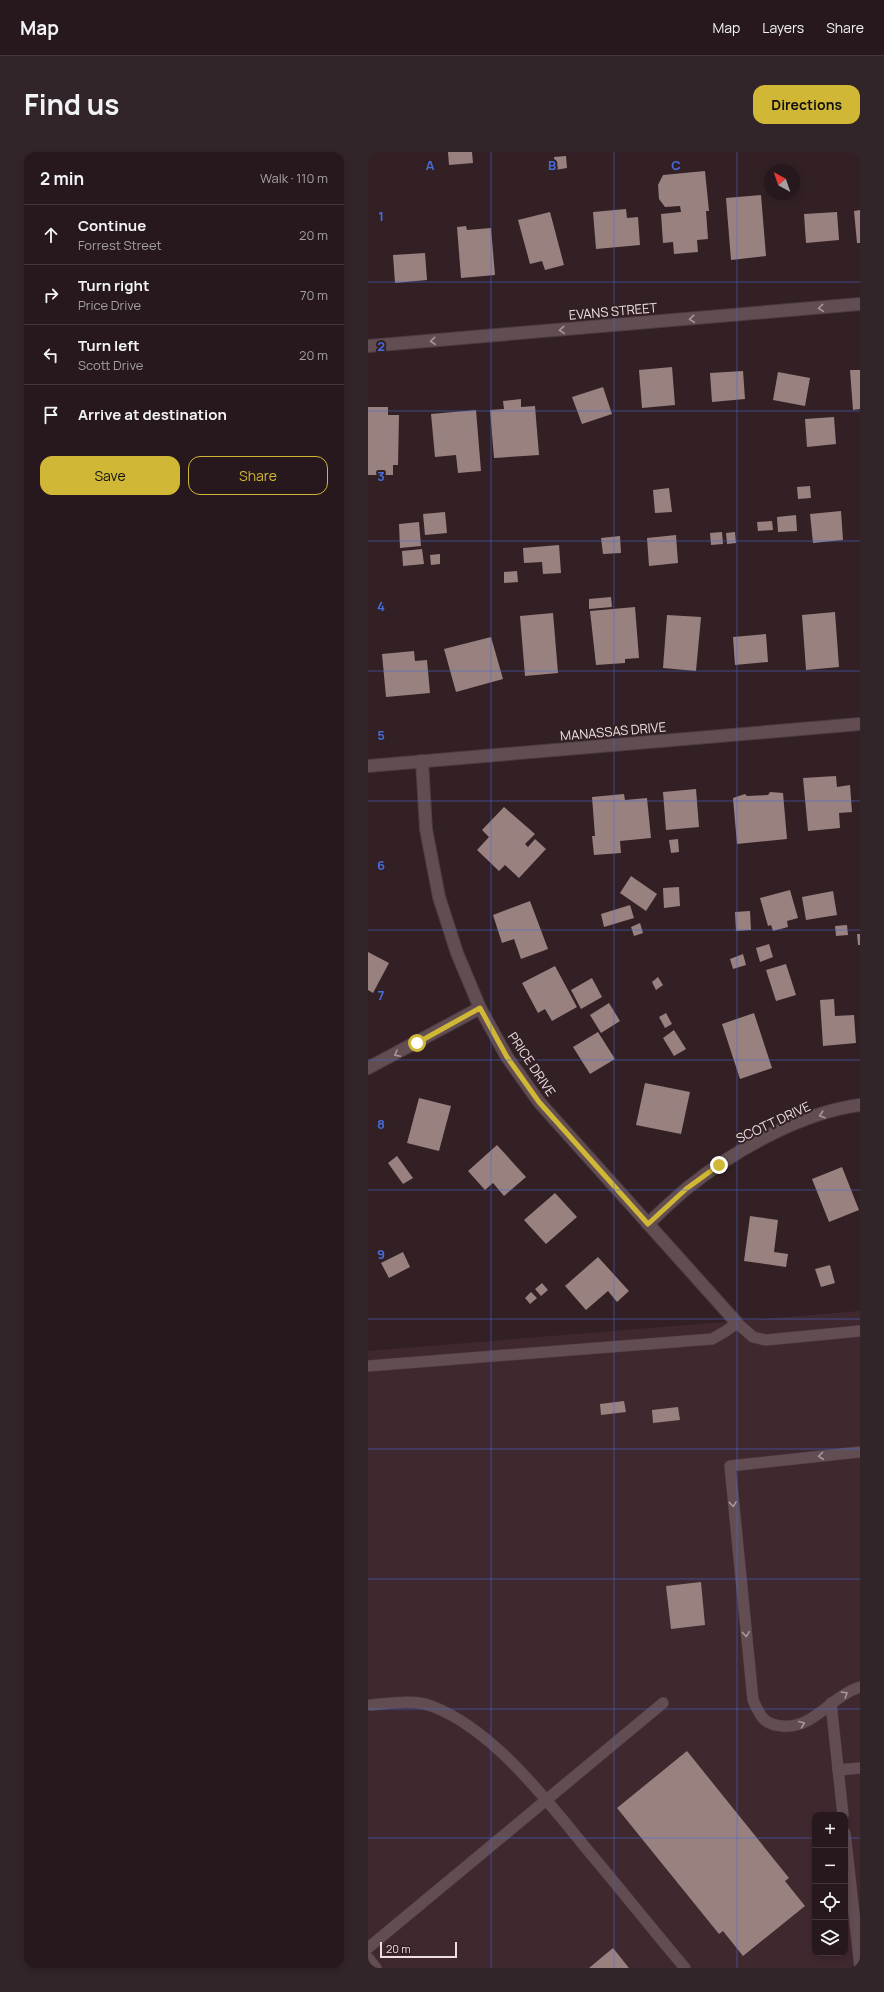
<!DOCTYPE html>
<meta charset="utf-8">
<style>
body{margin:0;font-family:Manrope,sans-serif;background:#322529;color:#f1f3f6}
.controls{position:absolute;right:12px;bottom:12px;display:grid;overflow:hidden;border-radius:8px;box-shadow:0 2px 6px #0003}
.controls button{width:36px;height:36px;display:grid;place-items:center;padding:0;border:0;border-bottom:1px solid #42373b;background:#26181c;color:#f1f3f6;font:20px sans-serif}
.compass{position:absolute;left:396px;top:12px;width:36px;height:36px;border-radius:50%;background:#26181c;box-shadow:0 2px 6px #0003;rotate:320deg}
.scale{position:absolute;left:12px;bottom:10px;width:77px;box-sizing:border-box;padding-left:4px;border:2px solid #ecdfe2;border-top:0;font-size:11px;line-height:14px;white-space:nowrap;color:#ecdfe2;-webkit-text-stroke:3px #332025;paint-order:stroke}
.stop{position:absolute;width:12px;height:12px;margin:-9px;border:3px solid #d1b736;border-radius:50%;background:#fff}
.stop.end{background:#d1b736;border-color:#fff;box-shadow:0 1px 4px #0008}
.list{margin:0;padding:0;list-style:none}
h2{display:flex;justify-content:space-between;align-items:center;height:52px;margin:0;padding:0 16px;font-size:17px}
h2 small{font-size:13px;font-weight:400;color:#a4a0a3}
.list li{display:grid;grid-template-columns:26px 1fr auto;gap:12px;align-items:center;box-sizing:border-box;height:60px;padding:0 16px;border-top:1px solid #42373b}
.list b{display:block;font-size:15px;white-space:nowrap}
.list p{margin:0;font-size:13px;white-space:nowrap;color:#a4a0a3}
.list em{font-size:13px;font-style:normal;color:#a4a0a3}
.actions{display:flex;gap:8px;padding:12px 16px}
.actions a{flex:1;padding:9px 0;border:1px solid #d1b736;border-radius:12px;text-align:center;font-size:14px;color:#d1b736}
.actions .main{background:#d1b736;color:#111}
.icon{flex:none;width:22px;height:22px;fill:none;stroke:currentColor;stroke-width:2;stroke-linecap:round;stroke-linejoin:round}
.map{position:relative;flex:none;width:492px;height:1816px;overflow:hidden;border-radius:12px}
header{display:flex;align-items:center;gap:24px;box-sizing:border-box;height:56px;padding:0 20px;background:#26181c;border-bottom:1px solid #42373b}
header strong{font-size:19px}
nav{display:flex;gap:22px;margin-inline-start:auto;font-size:14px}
.intro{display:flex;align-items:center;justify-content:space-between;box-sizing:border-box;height:96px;padding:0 24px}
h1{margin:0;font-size:28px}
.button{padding:10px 18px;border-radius:12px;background:#d1b736;color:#111;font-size:14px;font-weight:700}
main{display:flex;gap:24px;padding:0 24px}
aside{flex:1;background:#26181c;border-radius:12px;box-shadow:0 2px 6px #0003}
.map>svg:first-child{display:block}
.built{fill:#40282f;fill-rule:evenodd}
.building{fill:#998180}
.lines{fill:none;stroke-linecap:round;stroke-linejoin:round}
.lane-casing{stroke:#4c3c41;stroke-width:12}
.street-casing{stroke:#4c3c41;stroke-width:14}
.secondary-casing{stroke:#4c3c41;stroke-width:14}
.lane{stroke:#624d52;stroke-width:11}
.street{stroke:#624d52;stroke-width:12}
.secondary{stroke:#624d52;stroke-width:12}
.oneway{stroke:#a7969a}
.route{stroke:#d1b736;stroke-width:5}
.grid{fill:none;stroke:#466bda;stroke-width:1;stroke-opacity:0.55}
.labels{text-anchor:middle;stroke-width:4;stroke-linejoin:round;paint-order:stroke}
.street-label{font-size:13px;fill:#ecdfe2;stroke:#332025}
.grid-label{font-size:13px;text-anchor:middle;font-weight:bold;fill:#466bda;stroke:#332025;stroke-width:4;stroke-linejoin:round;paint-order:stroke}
</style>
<header>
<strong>Map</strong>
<nav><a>Map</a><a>Layers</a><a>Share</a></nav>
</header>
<div class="intro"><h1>Find us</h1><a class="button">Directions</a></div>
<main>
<aside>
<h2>2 min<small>Walk · 110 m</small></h2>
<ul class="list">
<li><svg class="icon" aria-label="ahead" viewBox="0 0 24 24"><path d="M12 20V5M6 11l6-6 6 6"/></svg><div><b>Continue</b><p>Forrest Street</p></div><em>20 m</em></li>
<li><svg class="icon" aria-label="right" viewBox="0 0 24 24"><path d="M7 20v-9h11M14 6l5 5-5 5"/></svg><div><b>Turn right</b><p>Price Drive</p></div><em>70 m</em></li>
<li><svg class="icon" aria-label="left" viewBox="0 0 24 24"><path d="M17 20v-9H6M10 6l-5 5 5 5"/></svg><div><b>Turn left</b><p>Scott Drive</p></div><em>20 m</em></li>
<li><svg class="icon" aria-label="arrive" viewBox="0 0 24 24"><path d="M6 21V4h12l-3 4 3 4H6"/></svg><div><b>Arrive at destination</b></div></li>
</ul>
<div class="actions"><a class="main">Save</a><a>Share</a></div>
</aside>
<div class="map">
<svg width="492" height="1816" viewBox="0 0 492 1816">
<rect width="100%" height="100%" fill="#332025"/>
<!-- built -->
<path class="built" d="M492,1159V1816H0V1199ZM447,1663H477V1801H447Z"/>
<!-- building -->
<g class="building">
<path d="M80,0H104L105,11L81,13Z"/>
<path d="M198,4L199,16L187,18L186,5Z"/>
<path d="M337,19L341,59H338L340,87L329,88L330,100L306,102L305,90L295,91L293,62L313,60L312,54L297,55L291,47L290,33L295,23Z"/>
<path d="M393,43L398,104L363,108L358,46Z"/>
<path d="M258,57L259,66L270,65L272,93L228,97L225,60Z"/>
<path d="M492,58V91H489L486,59Z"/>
<path d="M182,60L196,113L177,118L174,109L162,112L150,68Z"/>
<path d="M469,60L471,88L438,91L436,62Z"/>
<path d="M98,74L99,78L123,76L127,123L93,126L89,75Z"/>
<path d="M57,101L59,128L27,131L25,103Z"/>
<path d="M304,215L307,253L274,256L271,218Z"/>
<path d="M482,218H492V257L485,258Z"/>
<path d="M375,219L377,247L344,250L342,221Z"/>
<path d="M410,220L442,226L437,254L405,248Z"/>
<path d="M235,235L244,262L214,272L204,245Z"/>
<path d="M153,247V255L167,254L171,303L126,306L122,258L136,257L135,249Z"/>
<path d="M0,255H20V263H31L30,313H25V323H0Z"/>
<path d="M108,258L113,319L90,321L88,303L67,305L63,262Z"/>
<path d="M466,265L468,292L439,295L437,267Z"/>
<path d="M442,334L443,346L430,347L429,335Z"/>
<path d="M301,336L304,360L287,361L285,338Z"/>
<path d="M473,359L475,388L445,391L442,362Z"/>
<path d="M77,360L79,381L57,383L55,362Z"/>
<path d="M428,363L429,379L410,380L409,365Z"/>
<path d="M404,369L405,378L390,379L389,370Z"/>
<path d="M51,370L53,394L32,396L31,372Z"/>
<path d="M354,380L355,392L343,393L342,381Z"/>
<path d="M367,380L368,391L359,392L358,381Z"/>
<path d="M308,383L310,411L281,414L279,386Z"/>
<path d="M252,384L253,401L235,402L233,386Z"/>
<path d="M191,393L193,421L175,422L174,410L156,411L155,396Z"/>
<path d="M54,397L56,412L35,414L34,399Z"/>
<path d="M72,402V412L63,413L62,403Z"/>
<path d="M149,419L150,430L136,431V420Z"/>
<path d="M243,445L244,455L221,457V447Z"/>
<path d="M267,455L271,506L257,507V511L228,513L222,459Z"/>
<path d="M467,460L471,515L438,518L434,463Z"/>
<path d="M185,461L190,521L157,524L152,464Z"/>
<path d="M299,463L333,465L328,519L295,516Z"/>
<path d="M398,482L400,510L367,513L365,485Z"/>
<path d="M123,485L135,527L88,540L76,497Z"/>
<path d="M46,499L47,509L59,508L62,541L18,545L14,502Z"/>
<path d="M468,624L469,635L482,633L484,660L471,661L472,676L440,679L435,626Z"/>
<path d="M328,637L331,675L298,678L295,640Z"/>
<path d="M402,640L415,641L419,687L369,692L365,646L377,642L379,644L400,643Z"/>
<path d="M256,642L257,648L279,646L283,686L252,689L253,701L226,703L224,684H227L224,645Z"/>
<path d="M136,655L167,682L157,692L160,695L167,687L178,697L151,726L137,713L131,719L109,698L121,685L114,678Z"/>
<path d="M310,687L311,700L303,701L301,688Z"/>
<path d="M263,724L289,742L278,759L252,741Z"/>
<path d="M311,735L312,754L296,756L295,736Z"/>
<path d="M422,738L430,766L419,769L420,775L405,779L403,773L400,774L392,746Z"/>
<path d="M465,739L469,763L438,768L434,745Z"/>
<path d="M162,749L180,797L153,807L146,787L134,791L125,763Z"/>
<path d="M262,753L266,766L236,775L233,762Z"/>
<path d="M382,759L383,778L368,779L367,760Z"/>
<path d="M272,771L275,781L266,784L263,775Z"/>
<path d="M479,773L480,783L468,784L467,774Z"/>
<path d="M489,782H492V793H490Z"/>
<path d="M401,792L405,805L392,810L388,796Z"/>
<path d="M0,800L21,811L5,841L0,838Z"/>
<path d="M375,802L378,813L365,817L362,807Z"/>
<path d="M418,812L428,843L408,849L398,818Z"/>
<path d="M187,814L209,855L184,869L177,857L170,861L154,831Z"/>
<path d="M290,825L295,833L288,838L284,830Z"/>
<path d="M224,826L234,845L213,857L203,838Z"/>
<path d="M466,847L467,864L486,863L488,891L455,894L452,848Z"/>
<path d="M241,851L252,869L233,881L222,863Z"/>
<path d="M298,861L304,872L297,876L291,865Z"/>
<path d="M386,861L404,916L372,927L354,872Z"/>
<path d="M306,878L318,897L306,904L295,886Z"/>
<path d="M230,880L247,907L222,922L205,895Z"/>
<path d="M277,931L322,940L313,982L268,973Z"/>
<path d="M51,946L83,954L71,999L39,991Z"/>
<path d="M129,993L158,1025L136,1044L125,1031L117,1038L100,1019Z"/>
<path d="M29,1004L45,1026L35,1032L20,1011Z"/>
<path d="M474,1015L491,1058L461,1070L444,1027Z"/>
<path d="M187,1041L209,1065L178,1092L156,1068Z"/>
<path d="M382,1064L410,1068L406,1100L420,1102L418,1115L376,1109Z"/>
<path d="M35,1100L42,1115L21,1126L13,1111Z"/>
<path d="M230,1105L261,1139L249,1150L240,1139L218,1158L197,1134Z"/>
<path d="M462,1113L467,1131L453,1135L447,1117Z"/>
<path d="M174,1131L180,1138L173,1144L167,1137Z"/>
<path d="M163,1140L169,1146L162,1152L157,1146Z"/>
<path d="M256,1249L258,1260L233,1263L232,1252Z"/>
<path d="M310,1255L312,1268L285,1271L284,1258Z"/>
<path d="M333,1430L337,1473L303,1477L298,1434Z"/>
<path d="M319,1599L421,1726L417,1729L437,1754L375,1804L355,1779L351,1782L249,1656Z"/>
<path d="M245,1796L261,1816H221Z"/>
</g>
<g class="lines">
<defs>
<g id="lane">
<path d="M0,1214L344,1187L358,1179L369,1171L385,1185L398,1188L492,1179"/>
<path d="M492,1300L362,1314L385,1548C392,1564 396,1573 414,1574C446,1577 463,1544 492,1535"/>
<path d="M463,1551L475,1663"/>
<path d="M3,1553C23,1551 48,1547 66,1555C127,1579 181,1651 222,1701C254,1739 285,1778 317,1816"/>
<path d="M470,1618L492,1616"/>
<path d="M477,1681L492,1816"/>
<path d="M0,1796L295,1551"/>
<path d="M0,1806L8,1816"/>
</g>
<g id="street">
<path d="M0,194L492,152"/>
<path d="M54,609L58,677L71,745L89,801L112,856L139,905L171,950L369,1171"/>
<path d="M0,916L112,856"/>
<path d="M280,1072C292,1060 305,1048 318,1037C365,999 432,961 492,953"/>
</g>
<path id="secondary" d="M0,614L492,572"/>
</defs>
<!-- lane casing -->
<use href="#lane" class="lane-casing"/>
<!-- street casing -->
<use href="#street" class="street-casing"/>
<!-- secondary casing -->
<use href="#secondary" class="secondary-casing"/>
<!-- lane -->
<use href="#lane" class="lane"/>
<!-- street -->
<use href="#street" class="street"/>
<!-- secondary -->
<use href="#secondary" class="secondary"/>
</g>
<!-- one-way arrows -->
<defs><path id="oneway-chevron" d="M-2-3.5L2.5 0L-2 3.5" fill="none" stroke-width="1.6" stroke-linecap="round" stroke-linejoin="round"/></defs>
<g class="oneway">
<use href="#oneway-chevron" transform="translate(453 156) rotate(175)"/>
<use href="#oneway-chevron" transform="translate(324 167) rotate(175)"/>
<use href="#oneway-chevron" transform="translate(194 178) rotate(175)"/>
<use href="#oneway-chevron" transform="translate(65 189) rotate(175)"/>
<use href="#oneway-chevron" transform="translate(29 902) rotate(153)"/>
<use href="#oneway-chevron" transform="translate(454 963) rotate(162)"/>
<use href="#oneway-chevron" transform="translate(453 1304) rotate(174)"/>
<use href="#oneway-chevron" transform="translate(365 1352) rotate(84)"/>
<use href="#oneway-chevron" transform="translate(378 1482) rotate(84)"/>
<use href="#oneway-chevron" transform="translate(477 1542) rotate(-32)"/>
<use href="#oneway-chevron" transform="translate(434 1572) rotate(-21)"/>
</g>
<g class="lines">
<!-- route -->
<path class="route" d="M49,891L112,856L139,905L171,950L280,1072L318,1037L351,1013"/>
</g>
<!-- grid -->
<path class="grid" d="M123,0V1816M246,0V1816M369,0V1816M0,130H492M0,259H492M0,389H492M0,519H492M0,649H492M0,778H492M0,908H492M0,1038H492M0,1167H492M0,1297H492M0,1427H492M0,1557H492M0,1686H447M477,1686H492"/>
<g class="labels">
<!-- street labels -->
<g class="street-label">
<text transform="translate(245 159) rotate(-5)" y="5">EVANS STREET</text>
<text transform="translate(245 579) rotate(-5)" y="5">MANASSAS DRIVE</text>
<text transform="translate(164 912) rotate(56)" y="5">PRICE DRIVE</text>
<text transform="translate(405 970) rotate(-25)" y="5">SCOTT DRIVE</text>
</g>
</g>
<g class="grid-label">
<text x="62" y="18">A</text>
<text x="184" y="18">B</text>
<text x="308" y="18">C</text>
<text x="13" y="69">1</text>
<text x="13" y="199">2</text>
<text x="13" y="329">3</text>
<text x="13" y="459">4</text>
<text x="13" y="588">5</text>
<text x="13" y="718">6</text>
<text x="13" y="848">7</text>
<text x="13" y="977">8</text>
<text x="13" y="1107">9</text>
</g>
</svg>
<div class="controls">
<button>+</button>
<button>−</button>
<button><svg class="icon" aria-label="locate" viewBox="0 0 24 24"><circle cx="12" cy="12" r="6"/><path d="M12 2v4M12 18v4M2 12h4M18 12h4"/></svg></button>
<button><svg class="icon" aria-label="layers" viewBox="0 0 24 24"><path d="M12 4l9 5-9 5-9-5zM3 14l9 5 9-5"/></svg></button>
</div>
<svg class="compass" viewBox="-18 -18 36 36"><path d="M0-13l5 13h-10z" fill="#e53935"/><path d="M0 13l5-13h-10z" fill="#a4a0a3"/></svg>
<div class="scale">20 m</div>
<div class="stop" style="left:49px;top:891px"></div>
<div class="stop end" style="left:351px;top:1013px"></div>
</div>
</main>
